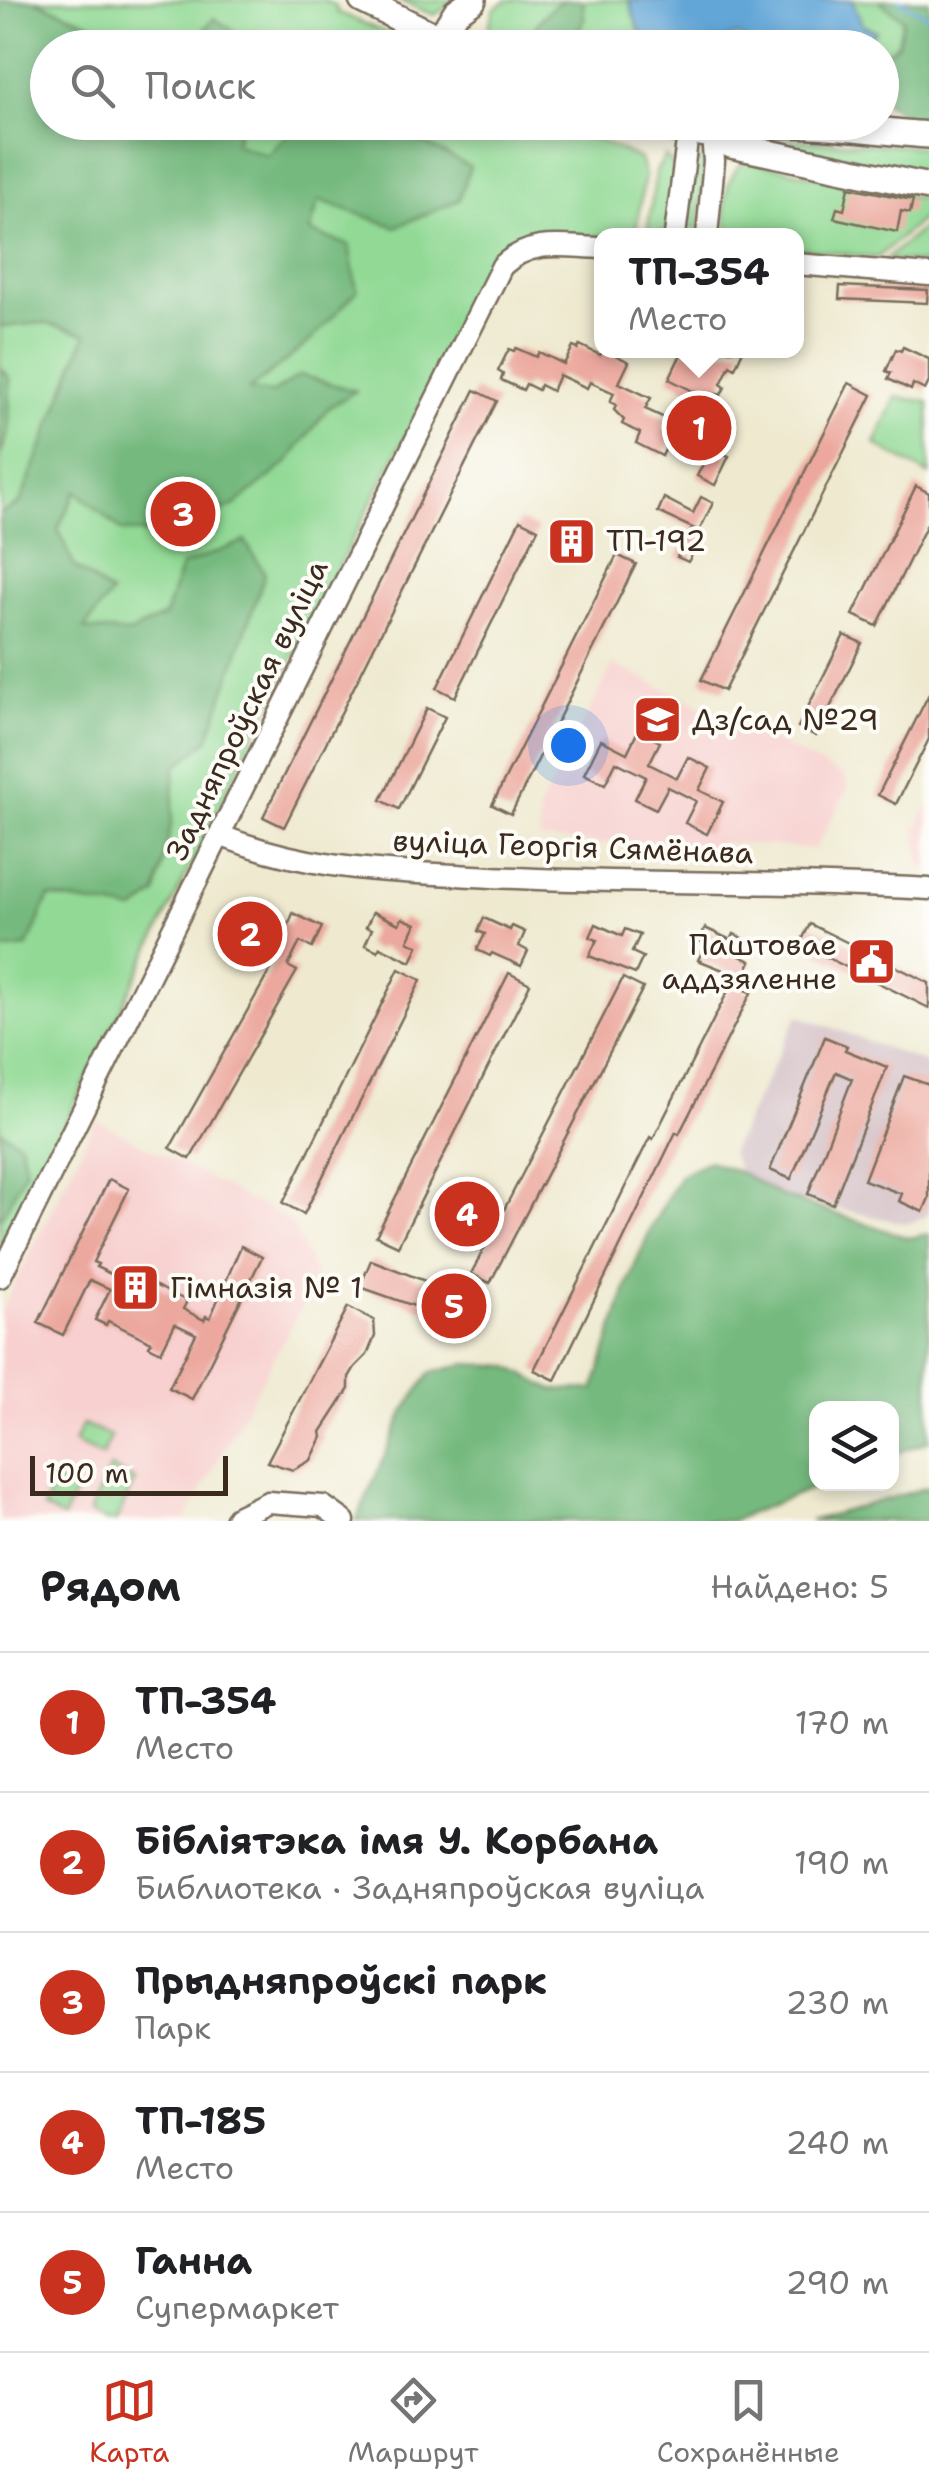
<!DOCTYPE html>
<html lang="ru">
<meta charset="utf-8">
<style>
body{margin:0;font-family:"Shantell Sans",sans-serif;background:#f2f2f2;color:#202124}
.controls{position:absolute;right:30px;bottom:30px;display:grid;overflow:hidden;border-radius:20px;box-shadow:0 5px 15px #0003}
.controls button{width:90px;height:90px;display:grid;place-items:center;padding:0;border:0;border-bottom:2px solid #e0e0e0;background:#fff;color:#202124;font:50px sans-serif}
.scale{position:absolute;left:30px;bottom:25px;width:198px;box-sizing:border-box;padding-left:10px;border:5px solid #3b2a1e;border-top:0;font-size:28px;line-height:35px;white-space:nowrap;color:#3b2a1e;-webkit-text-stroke:8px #fdfcf7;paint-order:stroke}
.you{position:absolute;left:568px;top:745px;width:35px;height:35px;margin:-25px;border:8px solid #fff;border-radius:50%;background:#1a73e8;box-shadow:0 0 0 15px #1a73e833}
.badge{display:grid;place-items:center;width:65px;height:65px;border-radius:50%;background:#c8321e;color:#fff;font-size:32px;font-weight:700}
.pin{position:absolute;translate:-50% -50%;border:5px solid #fff;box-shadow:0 2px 10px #0006}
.popup{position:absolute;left:594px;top:228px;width:210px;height:130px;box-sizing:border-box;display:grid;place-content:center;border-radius:20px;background:#fff;filter:drop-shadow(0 2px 8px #0005);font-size:32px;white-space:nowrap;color:#757577}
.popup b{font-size:38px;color:#202124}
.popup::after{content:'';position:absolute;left:50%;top:100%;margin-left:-20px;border:20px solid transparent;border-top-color:#fff}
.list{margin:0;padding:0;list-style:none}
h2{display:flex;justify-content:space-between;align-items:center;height:130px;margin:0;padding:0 40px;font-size:42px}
h2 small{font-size:32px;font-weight:400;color:#757577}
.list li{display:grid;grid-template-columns:65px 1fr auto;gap:30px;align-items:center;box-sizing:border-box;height:140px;padding:0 40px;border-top:2px solid #e0e0e0}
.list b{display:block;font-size:38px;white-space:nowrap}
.list p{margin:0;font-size:32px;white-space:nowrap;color:#757577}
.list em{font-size:32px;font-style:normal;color:#757577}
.icon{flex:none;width:55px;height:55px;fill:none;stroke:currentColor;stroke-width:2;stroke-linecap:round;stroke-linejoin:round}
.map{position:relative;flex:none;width:929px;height:1521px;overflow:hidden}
.search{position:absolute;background:#fff;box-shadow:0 5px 15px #0003;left:30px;right:30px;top:30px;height:110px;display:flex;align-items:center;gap:25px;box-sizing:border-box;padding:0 35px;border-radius:55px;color:#757577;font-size:38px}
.sheet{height:830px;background:#fff}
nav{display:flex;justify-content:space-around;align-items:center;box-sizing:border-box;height:140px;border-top:2px solid #e0e0e0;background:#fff;font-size:28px;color:#757577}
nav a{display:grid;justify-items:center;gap:5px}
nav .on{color:#c8321e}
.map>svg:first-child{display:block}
.built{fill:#f7d0cf}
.industrial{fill:#d2bec5}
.green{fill:#91d994;stroke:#668259;stroke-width:2.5}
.forest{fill:#74b97e;stroke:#58724e;stroke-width:2.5}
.water{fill:#62a6d7;stroke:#4e687a;stroke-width:2.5}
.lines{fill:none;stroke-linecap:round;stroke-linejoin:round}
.stream{stroke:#62a6d7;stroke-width:4}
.building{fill:#eca89e}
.minor-casing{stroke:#7a6d5c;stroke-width:25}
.major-casing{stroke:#7a6d5c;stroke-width:30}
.minor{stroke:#fff;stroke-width:20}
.major{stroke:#fff;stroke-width:25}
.labels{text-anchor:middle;stroke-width:8;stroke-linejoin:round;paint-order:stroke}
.poi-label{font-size:30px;fill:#3b2a1e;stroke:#fdfcf7;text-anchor:start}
.street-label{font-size:30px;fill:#3b2a1e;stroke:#fdfcf7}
</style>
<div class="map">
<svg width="929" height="1521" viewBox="0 0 929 1521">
<rect width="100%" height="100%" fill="#fdfcf7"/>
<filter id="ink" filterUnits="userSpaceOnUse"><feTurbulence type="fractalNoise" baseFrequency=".01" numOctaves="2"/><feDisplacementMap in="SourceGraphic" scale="20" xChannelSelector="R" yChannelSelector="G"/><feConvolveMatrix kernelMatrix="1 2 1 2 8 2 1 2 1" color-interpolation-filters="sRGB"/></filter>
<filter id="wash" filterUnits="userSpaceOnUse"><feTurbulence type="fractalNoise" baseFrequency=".0048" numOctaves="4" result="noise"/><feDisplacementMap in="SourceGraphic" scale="40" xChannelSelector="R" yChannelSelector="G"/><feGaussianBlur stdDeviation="2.25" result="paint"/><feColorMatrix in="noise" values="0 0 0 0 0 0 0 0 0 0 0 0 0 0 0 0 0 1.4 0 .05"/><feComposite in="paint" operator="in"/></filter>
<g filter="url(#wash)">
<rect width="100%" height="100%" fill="#eee9cf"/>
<!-- built -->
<g class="built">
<path d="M613,664L845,776L848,789L815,849L722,842L710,852L540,839L539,809Z"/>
<path d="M929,804V866H921L916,828Z"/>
<path d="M96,1120L290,1221L317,1278L185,1521H0V1314Z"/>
</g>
<!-- industrial -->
<path class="industrial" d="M798,1015L929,1064V1215L907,1224L780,1196L741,1173L730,1153Z"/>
<!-- green -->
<g class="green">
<path d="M0,0H324L336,6L337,12L419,47L48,48V122L561,123L640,159L645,175L635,235H602L601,238L529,235L503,253L445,358L286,670L0,1257Z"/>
<path d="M398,0H458L434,15Z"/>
<path d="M507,0H565C545,8 533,29 525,47H505L487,34L494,9Z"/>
<path d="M583,0H629L638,29L656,47L570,48L584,19Z"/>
<path d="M852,0H881L903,18L898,44L882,56V48H795C815,36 834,37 855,44L863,25Z"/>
<path d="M734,137L929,147V172L893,170Z"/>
<path d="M665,156C685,173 675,210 665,232L647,235L656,172Z"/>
<path d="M700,158L704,163L698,229L693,230L687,225L692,162Z"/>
<path d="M747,161L929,200V213L877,258L797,248L796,235H733C718,217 725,170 747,161Z"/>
<path d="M929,223V264L886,259Z"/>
<path d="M896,397L929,402V475L875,444Z"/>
<path d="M83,1424L111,1437L102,1456L74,1443Z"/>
<path d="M110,1468L135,1480L116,1521H106L89,1513Z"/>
<path d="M56,1481L76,1491L63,1518L43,1508Z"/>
</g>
<!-- forest -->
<g class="forest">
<path d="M0,0H34L110,31L106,47L48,48V122L241,123L235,144L267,155C276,147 285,134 296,129C349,103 424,142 470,167L459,200L396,227L319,200L310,232L349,245L357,291L309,342L249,390L272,393L300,375L356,391L328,408L287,463L235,505L169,536L122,531L76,491L58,529L74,566L111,594L84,629L129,633L165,616L181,566L245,541L265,574L208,740L175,767L172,820L156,894L135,911L49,897L27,947L0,950V514L20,503L86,334L44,323L0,327Z"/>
<path d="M565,0H583L584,19L570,47H525C533,29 545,8 565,0Z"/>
<path d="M881,0H929V119L906,117L882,100V56L898,44L903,19L880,2Z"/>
<path d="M214,18L253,44V47H190Z"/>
<path d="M0,367L10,378L9,430L0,456Z"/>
<path d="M0,1130L20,1143L26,1169L0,1221Z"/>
<path d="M708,1161L741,1173L781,1196L909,1238L929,1234V1441L892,1455V1408H816V1484H822L731,1521H356L404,1412L430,1373L466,1364L508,1366L553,1390L594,1389L628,1282L651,1228L680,1175Z"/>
<path d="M929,1487V1521H810Z"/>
</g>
<!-- water -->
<path class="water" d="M629,0H852L863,25L876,31L866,41L855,44L836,38L816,39L795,48L756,47L737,36L699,47H656L638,29Z"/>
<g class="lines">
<!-- stream -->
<path class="stream" d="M899,0L929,17"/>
</g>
<g id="blocks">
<!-- building -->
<g class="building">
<path d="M849,187L913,200L910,213L901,211L897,232L834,218L837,208L844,210Z"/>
<path d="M840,286L928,290L927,303L839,299Z"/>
<path d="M580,345L600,355L605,350L629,362L619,383L651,398L645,409L667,419L663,427L674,432L662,456L636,443L640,433L622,424L624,420L614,410L616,405L610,402L614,393L590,382L587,388L559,375L552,391L540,385L538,390L526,384L523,390L501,380L503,374L498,371L509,349L514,351L516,348L536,357L539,352L564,364L573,347L578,349Z"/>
<path d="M903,347L929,359V382L925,390L913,384L911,390L888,379L891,373L886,371L896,349L901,351Z"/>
<path d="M683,350H743L735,368L730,365L721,384L725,387L721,395L716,394L713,401L669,379Z"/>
<path d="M849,383L872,395L724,691L701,680Z"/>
<path d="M475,390L497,401L284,827L263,817Z"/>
<path d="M711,448L729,456L715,485L697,476Z"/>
<path d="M916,486L929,493V520L877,626L853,615Z"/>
<path d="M701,497L713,503L699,531L658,512L664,498L693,513Z"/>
<path d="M520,520L538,529L455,697L437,688Z"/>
<path d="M692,529L703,535L688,562L677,557Z"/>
<path d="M617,555L636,564L511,814L492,805Z"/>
<path d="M844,635L862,643L816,736L798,727Z"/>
<path d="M929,694V739L896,804L878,795Z"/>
<path d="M427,708L445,717L399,809L381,800Z"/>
<path d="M638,731L660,742L649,764L677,778L688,757L710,768L699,790L723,802L707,834L685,823L696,801L668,787L656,809L635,799L646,777L616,762L605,784L584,774L601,740L627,753Z"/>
<path d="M250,905L289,924L293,913L322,927L312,948L300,942L288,966L297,971L190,1159L170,1148L277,958L235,938Z"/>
<path d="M373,912L399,924L402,918L416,924L408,941L418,946L411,962L380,947L378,951L365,945L372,929L366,927Z"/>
<path d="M484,918L510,930L512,926L525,932L519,946L528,951L521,966L492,953L490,956L477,950L485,934L478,931Z"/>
<path d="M596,924L622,936L625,929L640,935L632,952L643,957L635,974L589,956L597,940L590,937Z"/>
<path d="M810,924L929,983V1008L800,944Z"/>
<path d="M705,928L731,940L734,934L748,941L740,956L751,961L743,978L698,960L706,944L699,941Z"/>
<path d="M399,969L421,980L304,1214L283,1203Z"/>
<path d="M509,973L530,984L398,1246L376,1236Z"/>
<path d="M623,978L643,988L490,1283L471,1274Z"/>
<path d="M732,983L751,993L679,1134L676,1132L555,1380L534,1370L650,1137L653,1139Z"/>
<path d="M825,1037L847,1046L845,1050L887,1067L833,1204L808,1194L852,1079L836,1072L791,1179L770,1170Z"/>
<path d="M904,1076L929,1085V1198L923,1212L899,1201L902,1194L864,1180Z"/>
<path d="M109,1179L129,1189L93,1262L98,1264L96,1267L117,1277L121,1269L187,1301L183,1309L204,1320L206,1316L210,1318L241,1246L262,1257L192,1399L169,1388L196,1334L175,1324L161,1352L149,1346L151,1342L108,1321L106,1325L95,1320L110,1289L90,1280L63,1335L38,1323Z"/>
<path d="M466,1204L476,1208L468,1225L458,1220Z"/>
<path d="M371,1260L482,1303L474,1327L360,1287Z"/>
<path d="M348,1307L374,1320L375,1336L367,1355L355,1367L349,1377V1389L321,1432L322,1437L311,1460L293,1470L267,1462Z"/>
</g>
</g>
</g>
<g filter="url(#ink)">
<use href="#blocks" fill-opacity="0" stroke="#7a6d5c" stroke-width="2.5"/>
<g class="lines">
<defs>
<g id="minor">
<path d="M675,235L688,133"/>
<path d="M707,235L714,161L712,135"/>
<path d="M796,264L929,275"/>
<path d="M219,835C307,870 381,871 473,876C625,885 777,880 929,889"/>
<path d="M0,1277L502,266C532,238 563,247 602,248"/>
<path d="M235,1521L237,1517L268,1502L323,1506L344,1521"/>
</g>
<g id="major">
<path d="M362,0L459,48"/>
<path d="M440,38L456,12L473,0"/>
<path d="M630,122L712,135L731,145L929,187"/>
<path d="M712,135C769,113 866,131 929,135"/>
</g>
</defs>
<!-- minor casing -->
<use href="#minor" class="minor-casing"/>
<!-- major casing -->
<use href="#major" class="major-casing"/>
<!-- minor -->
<use href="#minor" class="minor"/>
<!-- major -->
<use href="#major" class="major"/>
</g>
</g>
<!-- icons -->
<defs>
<symbol id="building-square" viewBox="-11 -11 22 22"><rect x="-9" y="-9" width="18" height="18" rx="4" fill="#c8321e" stroke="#fdfcf7"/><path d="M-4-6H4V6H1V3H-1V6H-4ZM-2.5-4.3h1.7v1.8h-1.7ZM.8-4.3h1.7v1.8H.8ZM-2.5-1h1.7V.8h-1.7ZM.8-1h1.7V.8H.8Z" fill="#fff"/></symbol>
<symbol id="school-square" viewBox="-11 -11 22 22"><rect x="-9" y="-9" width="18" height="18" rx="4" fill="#c8321e" stroke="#fdfcf7"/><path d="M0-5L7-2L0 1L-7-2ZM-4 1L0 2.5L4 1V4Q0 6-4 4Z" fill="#fff"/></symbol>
<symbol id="civic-square" viewBox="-11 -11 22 22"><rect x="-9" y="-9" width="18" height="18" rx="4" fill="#c8321e" stroke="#fdfcf7"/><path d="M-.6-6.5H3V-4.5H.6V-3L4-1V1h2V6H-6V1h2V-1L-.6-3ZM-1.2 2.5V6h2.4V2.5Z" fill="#fff"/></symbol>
</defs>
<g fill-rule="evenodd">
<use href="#building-square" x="544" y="514" width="55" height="55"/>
<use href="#school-square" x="630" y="692" width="55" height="55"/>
<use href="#civic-square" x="844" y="934" width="55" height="55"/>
<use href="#building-square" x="108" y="1260" width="55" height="55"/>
</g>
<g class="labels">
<!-- poi labels -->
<g class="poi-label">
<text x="606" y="551">ТП-192</text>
<text x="692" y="730">Дз/сад №29</text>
<text x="837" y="955" text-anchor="end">Паштовае<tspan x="837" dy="34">аддзяленне</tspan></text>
<text x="170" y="1298">Гімназія № 1</text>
</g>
<!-- street labels -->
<g class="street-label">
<text transform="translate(247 710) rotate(-64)" y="10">Задняпроўская вуліца</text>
<text transform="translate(573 847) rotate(2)" y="10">вуліца Георгія Сямёнава</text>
</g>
</g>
</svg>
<div class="controls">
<button><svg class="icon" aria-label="layers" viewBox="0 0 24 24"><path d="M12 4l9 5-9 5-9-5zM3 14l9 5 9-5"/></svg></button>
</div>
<div class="scale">100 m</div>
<div class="you"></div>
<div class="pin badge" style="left:699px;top:428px">1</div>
<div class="popup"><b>ТП-354</b>Место</div>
<div class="pin badge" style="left:250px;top:934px">2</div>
<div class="pin badge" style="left:183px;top:514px">3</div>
<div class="pin badge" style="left:467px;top:1214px">4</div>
<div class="pin badge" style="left:454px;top:1306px">5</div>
<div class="search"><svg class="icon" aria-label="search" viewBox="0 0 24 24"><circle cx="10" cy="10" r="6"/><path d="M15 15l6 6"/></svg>Поиск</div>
</div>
<section class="sheet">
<h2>Рядом<small>Найдено: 5</small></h2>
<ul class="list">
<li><span class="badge">1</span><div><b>ТП-354</b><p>Место</p></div><em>170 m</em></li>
<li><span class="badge">2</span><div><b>Бібліятэка імя У. Корбана</b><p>Библиотека · Задняпроўская вуліца</p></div><em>190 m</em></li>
<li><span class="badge">3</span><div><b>Прыдняпроўскі парк</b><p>Парк</p></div><em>230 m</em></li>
<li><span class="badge">4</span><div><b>ТП-185</b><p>Место</p></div><em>240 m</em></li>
<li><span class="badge">5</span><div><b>Ганна</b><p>Супермаркет</p></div><em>290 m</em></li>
</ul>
</section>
<nav>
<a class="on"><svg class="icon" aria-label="map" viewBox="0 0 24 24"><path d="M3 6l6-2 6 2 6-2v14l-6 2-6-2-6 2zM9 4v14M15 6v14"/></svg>Карта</a>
<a><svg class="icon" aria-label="directions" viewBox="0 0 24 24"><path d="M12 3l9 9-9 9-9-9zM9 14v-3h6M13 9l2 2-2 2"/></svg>Маршрут</a>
<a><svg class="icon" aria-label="saved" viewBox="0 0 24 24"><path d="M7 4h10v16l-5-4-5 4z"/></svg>Сохранённые</a>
</nav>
